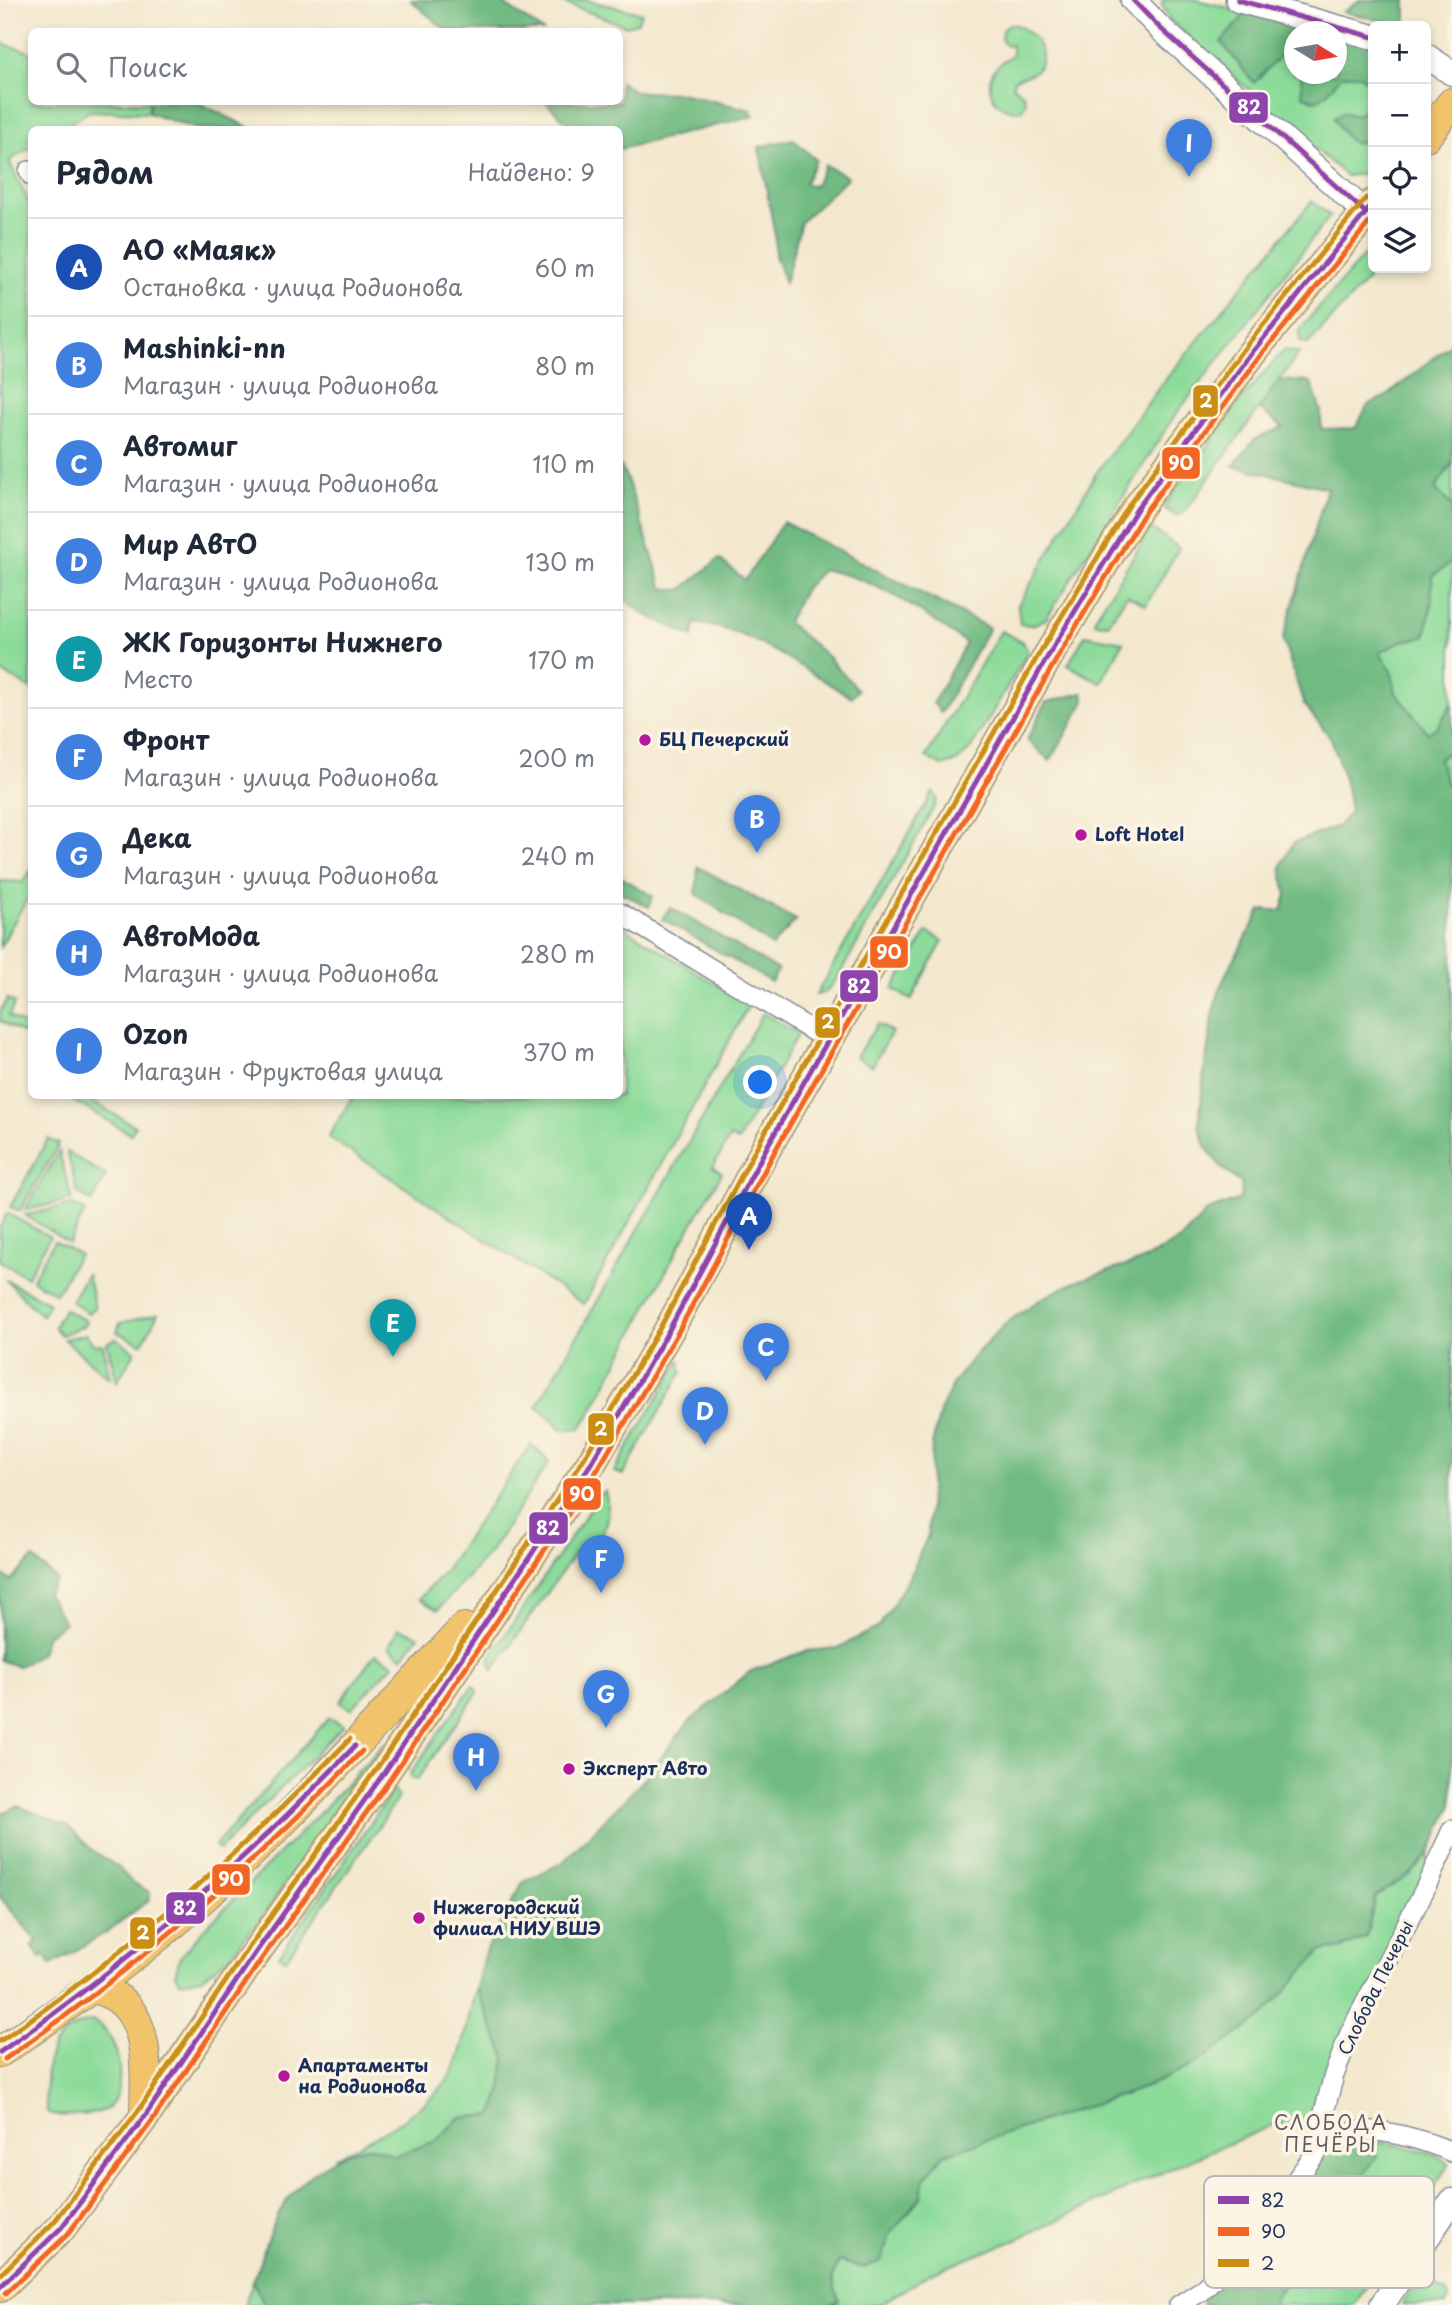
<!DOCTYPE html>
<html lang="ru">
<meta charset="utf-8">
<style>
body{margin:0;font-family:"Playpen Sans",sans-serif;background:#f6f6f7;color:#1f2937}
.controls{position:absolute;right:21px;top:21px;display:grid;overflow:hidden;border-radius:10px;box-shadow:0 4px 10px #0003}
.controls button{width:63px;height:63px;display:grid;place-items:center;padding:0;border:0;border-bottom:2px solid #e0e1e3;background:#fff;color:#1f2937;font:35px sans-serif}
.compass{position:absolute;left:1284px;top:21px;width:63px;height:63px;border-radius:50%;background:#fff;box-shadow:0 4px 10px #0003;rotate:101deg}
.you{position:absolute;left:761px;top:1083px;width:24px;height:24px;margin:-18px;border:5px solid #fff;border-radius:50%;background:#1a73e8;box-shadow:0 0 0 10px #1a73e833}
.badge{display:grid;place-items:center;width:46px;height:46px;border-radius:50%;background:#b5179e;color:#fff;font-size:23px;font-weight:700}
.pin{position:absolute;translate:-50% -58px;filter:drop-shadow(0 2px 4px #0008)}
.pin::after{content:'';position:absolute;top:37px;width:24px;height:21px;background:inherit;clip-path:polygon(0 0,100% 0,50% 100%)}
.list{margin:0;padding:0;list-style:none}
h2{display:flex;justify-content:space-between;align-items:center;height:91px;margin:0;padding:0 28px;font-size:30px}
h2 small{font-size:23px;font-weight:400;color:#747a83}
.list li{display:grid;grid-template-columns:46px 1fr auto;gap:21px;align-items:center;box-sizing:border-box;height:98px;padding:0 28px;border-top:2px solid #e0e1e3}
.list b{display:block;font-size:26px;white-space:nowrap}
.list p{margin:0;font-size:23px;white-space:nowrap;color:#747a83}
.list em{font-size:23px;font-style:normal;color:#747a83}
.icon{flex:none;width:38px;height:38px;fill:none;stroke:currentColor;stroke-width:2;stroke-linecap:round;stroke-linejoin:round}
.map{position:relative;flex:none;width:1452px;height:2305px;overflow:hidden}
.search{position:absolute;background:#fff;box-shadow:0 4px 10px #0003;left:28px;top:28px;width:595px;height:77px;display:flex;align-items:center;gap:18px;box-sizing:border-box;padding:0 24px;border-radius:10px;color:#747a83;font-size:26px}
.panel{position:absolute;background:#fff;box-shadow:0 4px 10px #0003;left:28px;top:126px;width:595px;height:973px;border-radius:10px}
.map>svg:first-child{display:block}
.green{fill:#8cdb9a;stroke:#54857c;stroke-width:2}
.forest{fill:#71bb82;stroke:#467570;stroke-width:2}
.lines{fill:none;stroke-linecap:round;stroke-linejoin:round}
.minor-casing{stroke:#878c96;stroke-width:22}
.tertiary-casing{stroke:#878c96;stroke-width:27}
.primary-casing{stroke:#878c96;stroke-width:32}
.minor{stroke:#fff;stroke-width:19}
.tertiary{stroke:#fff;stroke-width:24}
.primary{stroke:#f1c36a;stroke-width:30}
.bus-1-casing{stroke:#fcf5e5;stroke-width:10}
.bus-2-casing{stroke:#fcf5e5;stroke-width:10}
.bus-3-casing{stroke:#fcf5e5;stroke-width:10}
.bus-1{stroke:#8e44ad;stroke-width:5}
.bus-2{stroke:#f26522;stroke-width:5}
.bus-3{stroke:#cb8e13;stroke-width:5}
.poi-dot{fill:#b5179e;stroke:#fcf5e5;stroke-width:2.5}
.labels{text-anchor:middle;stroke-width:7;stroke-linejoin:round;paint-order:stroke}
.poi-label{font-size:18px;font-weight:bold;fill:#1b2f5e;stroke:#fcf5e5;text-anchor:start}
.street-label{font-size:18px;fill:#1b2f5e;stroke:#fcf5e5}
.neighbourhood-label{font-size:19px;letter-spacing:2px;fill:#5f5b64;stroke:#fcf5e5}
.key{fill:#fcf5e5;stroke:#b8babc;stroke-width:2}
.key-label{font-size:19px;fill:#1b2f5e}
.line-badge{stroke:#fcf5e5;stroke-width:2.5}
.badge-label{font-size:19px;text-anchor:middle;font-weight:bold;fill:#fff}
</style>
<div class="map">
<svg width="1452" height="2305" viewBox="0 0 1452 2305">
<rect width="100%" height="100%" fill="#fcf5e5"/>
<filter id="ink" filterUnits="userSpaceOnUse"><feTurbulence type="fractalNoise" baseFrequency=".0143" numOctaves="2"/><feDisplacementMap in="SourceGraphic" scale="14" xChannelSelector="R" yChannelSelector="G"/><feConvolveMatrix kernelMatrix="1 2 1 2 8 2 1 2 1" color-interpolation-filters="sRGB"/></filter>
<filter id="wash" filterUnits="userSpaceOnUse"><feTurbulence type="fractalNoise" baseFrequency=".00686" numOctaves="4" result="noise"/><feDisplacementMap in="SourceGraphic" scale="28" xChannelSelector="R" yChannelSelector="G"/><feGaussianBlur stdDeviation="1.57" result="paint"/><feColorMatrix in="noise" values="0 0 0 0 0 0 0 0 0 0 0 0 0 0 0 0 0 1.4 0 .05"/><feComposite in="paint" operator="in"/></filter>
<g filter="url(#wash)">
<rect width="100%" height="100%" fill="#f3e8cd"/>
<!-- green -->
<g class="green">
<path d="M556,0H585L642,13L637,23L626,26Z"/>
<path d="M1163,0H1198L1317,31L1294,32V74H1336L1373,46V166L1364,174L1346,176L1170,20L1162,5Z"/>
<path d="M1009,24C1026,24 1052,50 1038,68C1032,77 1022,75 1014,80L1013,86L1023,94L1026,102L1021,110C1000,115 984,93 992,74C996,63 1006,62 1012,54V45L1006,46L1001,39L1002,30Z"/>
<path d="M0,43L31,52L32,102H150L148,113L90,111L60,129L32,130L31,147L9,161L32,209L31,689L0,671Z"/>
<path d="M1312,201L1330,216L1173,418L1046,619L1032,625L1020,624L1018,605L1097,472L1162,384Z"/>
<path d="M1373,245L1375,272L1308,344L1300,341L1299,330Z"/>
<path d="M1284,350L1299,353L1186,510L1176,516L1164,508L1167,501L1242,398Z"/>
<path d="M1452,463V506L1435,489Z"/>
<path d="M1151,528L1179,548L1146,605L1127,595L1108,624L1095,623V618Z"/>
<path d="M1452,562V703L1438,726L1428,734L1396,693L1391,670L1379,653L1401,641L1425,637L1432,603V576Z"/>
<path d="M1001,631L1023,642L1028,652L972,747L958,761L942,766L926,757Z"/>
<path d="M1085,635L1123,642L1101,683L1068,665Z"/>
<path d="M1452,749V786L1446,783L1439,759Z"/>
<path d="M933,792L937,798L935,805L837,979L824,993L816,995Z"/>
<path d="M31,870V892L0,947V881L23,882Z"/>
<path d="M620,925L749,1005L584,1304L328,1137L353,1096H620Z"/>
<path d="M927,932L943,941L911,1000L893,989Z"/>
<path d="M7,999L15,1003L9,1016L31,1029V1038L0,1021V1012Z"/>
<path d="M763,1013L798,1034L738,1141L730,1137L713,1167L722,1173L680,1245L590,1414L580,1429L563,1430L537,1406Z"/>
<path d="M877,1024L892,1032L872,1066L856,1057Z"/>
<path d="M76,1096H87L86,1098L135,1126L131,1134L73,1101Z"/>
<path d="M48,1139L59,1144L20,1211L10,1207Z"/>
<path d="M59,1151L72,1200L25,1210Z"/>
<path d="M67,1152L106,1176L92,1202L77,1192Z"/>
<path d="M73,1205L85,1212L69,1243L25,1215Z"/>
<path d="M7,1213L50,1237L27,1277L0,1261V1227Z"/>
<path d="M54,1241L79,1254L56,1294L32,1280Z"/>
<path d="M87,1274L95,1308L88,1313L71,1301Z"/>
<path d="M6,1280L49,1303L42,1316Z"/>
<path d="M64,1309L86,1321L84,1326L61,1335L54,1327Z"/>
<path d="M158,1314L142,1344L117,1332L120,1323Z"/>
<path d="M86,1334L94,1345L103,1344L110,1379L64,1339Z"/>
<path d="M116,1338L135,1352L117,1382L107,1343Z"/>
<path d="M680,1360L682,1372L623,1475L614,1472Z"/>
<path d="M531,1444L549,1462L490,1552L438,1610L419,1599L443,1573Z"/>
<path d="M605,1491C610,1509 608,1523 599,1539L580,1546L493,1670L489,1659L600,1494Z"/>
<path d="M398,1628L419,1636L402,1657L389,1647Z"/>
<path d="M375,1654L394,1664L351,1709L340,1702Z"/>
<path d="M473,1685L478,1692L417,1780L412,1779L410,1774Z"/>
<path d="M329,1718L344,1725L219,1850L215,1846Z"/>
<path d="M386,1741L326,1828L257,1923L230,1956L202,1978L181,1982L175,1975L180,1957L203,1930L317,1816Z"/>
<path d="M394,1789L399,1797L286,1959L279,1956Z"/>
<path d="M1430,1852L1426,1870L1315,2128L1276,2124L1187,2161L1010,2242L931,2273L879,2305H831L839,2301L832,2278L839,2260L864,2268L880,2261L890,2234L921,2197L924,2179L944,2154L1146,2087L1192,2066L1305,1969L1321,1951L1342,1948L1366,1937L1376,1896L1411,1874Z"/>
<path d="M476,1988L505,2056L501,2091L493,2115L459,2118L436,2141L394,2156L371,2147L334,2158C373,2138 442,2104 457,2062C466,2039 469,2012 476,1988Z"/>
<path d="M92,2021C119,2031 128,2084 110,2106C102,2116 61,2117 48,2114C43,2102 46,2054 55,2044C63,2034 79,2022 92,2021Z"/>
<path d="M1381,2142L1435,2154L1449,2164L1354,2305H1271L1302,2255L1335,2217L1373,2147L1358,2145Z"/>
<path d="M1421,2281H1426L1447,2293L1449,2299L1446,2305H1402L1416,2284Z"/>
<path d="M253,2282L265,2305H244Z"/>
</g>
<!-- forest -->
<g class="forest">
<path d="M410,0H498L543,31H447Z"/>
<path d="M1360,0H1406V26L1343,12Z"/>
<path d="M1246,13L1317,31L1294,32V64L1282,54L1254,83L1221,42Z"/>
<path d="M1337,37L1373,46V88L1360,75H1342L1327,93L1316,101L1302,95L1301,74H1336Z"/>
<path d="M620,82L637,92L680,93L751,110L754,116L620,149V130L573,129L546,102H620Z"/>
<path d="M1373,91V138L1354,144L1343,133L1334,118L1344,112L1356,116L1369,106Z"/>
<path d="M150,102H197L252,129H197L148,113Z"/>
<path d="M793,139L816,160L805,183L814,187L825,165L848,177L801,222L785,283L775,255V236L759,147Z"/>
<path d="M1452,343V463L1435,489L1452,506V562L1432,576V603L1425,637L1401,641L1380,653L1391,670L1396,693L1428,733L1438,726L1452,703V749L1439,759L1446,783L1452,786V1805L1430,1852L1411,1874L1376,1896L1366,1937L1342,1948L1321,1951L1261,2018L1192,2066L1146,2087L944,2154L924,2179L921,2197L890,2234L881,2261L864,2268L839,2261L832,2278L839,2301L831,2305H265L253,2282C262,2256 270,2225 286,2202C301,2179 341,2150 369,2147C376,2146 387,2153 394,2156L436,2141L459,2118L493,2115L501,2091L505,2056L476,1988L484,1955L523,1882L562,1863L638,1786L689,1722L751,1671L806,1651L838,1648L879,1627L910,1576L928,1535L932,1445L940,1412L953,1383L976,1354L1006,1323L1044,1297L1077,1281L1141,1261L1180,1240L1207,1211L1240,1199L1242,1184L1222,1168L1207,1149L1199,1125L1204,1073L1215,1004L1225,976L1261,910H1282L1287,895L1281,867L1293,843L1338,826L1350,812L1346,786L1331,738L1304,705L1283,639L1327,488L1233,466L1255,439L1283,427L1259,409L1279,380L1311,382L1321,411V429L1355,428L1369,404L1387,396Z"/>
<path d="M620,465L627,479L663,588L681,590L719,559L745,580L783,522L989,628L941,713L933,703L966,643C923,613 875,577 823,570L806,587L787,622L827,656L858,690L851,697C802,669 752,629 695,623L693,637L644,614L620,596Z"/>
<path d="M1083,693L1085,701L1050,761L1027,740L1046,702Z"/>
<path d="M698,867L796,920L772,946L696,894Z"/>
<path d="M621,877L653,896L649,907L620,892Z"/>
<path d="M670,907L778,970L771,982L662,919Z"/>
<path d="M33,1558L57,1580L47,1594L65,1623L47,1635L41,1653L18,1667L0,1660V1572L11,1581Z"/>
<path d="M18,1806L68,1826L92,1850L119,1868L132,1883L150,1893L148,1901L108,1931L52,1965L44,1955L40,1958L32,1946L37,1941L0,1897V1814Z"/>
<path d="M1358,2145L1373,2147L1377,2156L1335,2217L1302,2255L1271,2305H1202L1204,2297L1320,2154L1338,2147Z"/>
</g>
</g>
<g filter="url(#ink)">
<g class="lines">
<defs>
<g id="minor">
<path d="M29,171L32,176"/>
<path d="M620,913L829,1041"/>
<path d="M1325,2141C1333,2138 1342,2134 1351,2132C1380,2126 1426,2141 1452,2152"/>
<path d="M1179,2305L1201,2291L1245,2248L1325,2141L1323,2116L1334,2075L1350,2033L1424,1891L1452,1830"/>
</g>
<g id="tertiary">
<path d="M1133,0L1159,27L1366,213"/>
<path d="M1238,0L1373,37"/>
<path d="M1426,56L1452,73"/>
<path d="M1382,2305L1452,2201"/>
</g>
<g id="primary">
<path d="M1426,136L1452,103"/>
<path d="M94,1987C100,1990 108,1993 114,1996C153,2020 145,2078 145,2116"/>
<path d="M0,2052C81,1998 159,1940 230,1873C312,1796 387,1710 464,1628"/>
<path d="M0,2287L61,2228L145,2116L256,1952L384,1773L529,1558L590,1465L669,1330L768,1145L1051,651L1138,507L1254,350L1373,204"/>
</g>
</defs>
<!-- minor casing -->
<use href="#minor" class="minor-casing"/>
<!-- tertiary casing -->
<use href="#tertiary" class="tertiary-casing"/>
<!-- primary casing -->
<use href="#primary" class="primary-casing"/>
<!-- minor -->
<use href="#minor" class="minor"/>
<!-- tertiary -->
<use href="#tertiary" class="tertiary"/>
<!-- primary -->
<use href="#primary" class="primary"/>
<defs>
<g id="bus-1">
<path d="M1133,0L1159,27L1366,213"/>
<path d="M1238,0L1373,37"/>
<path d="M0,2052C130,1962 246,1861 355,1746"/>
<path d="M0,2287L61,2228L145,2116L256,1952L384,1773L529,1558L590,1465L669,1330L768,1145L1051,651L1138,507L1254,350L1373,204"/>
</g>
<g id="bus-2">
<path d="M5,2059C136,1969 253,1866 362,1751"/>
<path d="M6,2293L68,2234L152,2121L263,1957L391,1778L536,1563L598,1469L677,1334L776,1149L1059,655L1145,512L1261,355L1373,218"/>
</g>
<g id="bus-3">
<path d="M0,2041C128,1953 242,1851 350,1739"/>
<path d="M0,2275L54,2222L138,2111L249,1947L377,1768L522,1553L583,1460L661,1326L760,1141L1043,647L1131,502L1247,345L1366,198"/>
</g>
</defs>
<!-- bus-1 casing -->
<use href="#bus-1" class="bus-1-casing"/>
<!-- bus-2 casing -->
<use href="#bus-2" class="bus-2-casing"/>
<!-- bus-3 casing -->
<use href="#bus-3" class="bus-3-casing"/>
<!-- bus-1 -->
<use href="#bus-1" class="bus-1"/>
<!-- bus-2 -->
<use href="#bus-2" class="bus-2"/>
<!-- bus-3 -->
<use href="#bus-3" class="bus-3"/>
</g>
</g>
<!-- markers -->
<g class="poi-dot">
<circle cx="645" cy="740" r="7"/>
<circle cx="1081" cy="835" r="7"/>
<circle cx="569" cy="1769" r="7"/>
<circle cx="419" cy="1918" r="7"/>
<circle cx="284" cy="2076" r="7"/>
</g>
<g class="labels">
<!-- poi labels -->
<g class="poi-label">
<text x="659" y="746">БЦ Печерский</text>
<text x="1095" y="841">Loft Hotel</text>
<text x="583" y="1775">Эксперт Авто</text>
<text x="433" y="1914">Нижегородский<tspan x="433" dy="21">филиал НИУ ВШЭ</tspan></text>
<text x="298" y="2072">Апартаменты<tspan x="298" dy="21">на Родионова</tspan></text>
</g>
<!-- street labels -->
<g class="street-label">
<text transform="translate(1376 1988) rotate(-64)" y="6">Слобода Печеры</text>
</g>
<!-- neighbourhood labels -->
<g class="neighbourhood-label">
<text x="1331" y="2130">СЛОБОДА<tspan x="1331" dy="22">ПЕЧЁРЫ</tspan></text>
</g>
</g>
<!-- legend -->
<rect x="1204" y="2176" width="230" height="112" rx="10" class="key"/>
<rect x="1218" y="2196" width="31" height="8" fill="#8e44ad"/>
<rect x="1218" y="2227" width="31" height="9" fill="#f26522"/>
<rect x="1218" y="2259" width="31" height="8" fill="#cb8e13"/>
<g class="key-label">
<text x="1261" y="2207">82</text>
<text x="1261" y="2238">90</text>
<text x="1261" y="2270">2</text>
</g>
<g class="line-badge">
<rect x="1228" y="91" width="41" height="33" rx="7" fill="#8e44ad"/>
<rect x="1192" y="384" width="27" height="34" rx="7" fill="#cb8e13"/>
<rect x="1161" y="446" width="40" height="34" rx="7" fill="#f26522"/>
<rect x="869" y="935" width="40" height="34" rx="7" fill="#f26522"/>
<rect x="839" y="969" width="40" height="34" rx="7" fill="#8e44ad"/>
<rect x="814" y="1006" width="27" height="33" rx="7" fill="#cb8e13"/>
<rect x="587" y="1412" width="28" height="34" rx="7" fill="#cb8e13"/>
<rect x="562" y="1477" width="40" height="34" rx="7" fill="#f26522"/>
<rect x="528" y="1511" width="41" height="34" rx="7" fill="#8e44ad"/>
<rect x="211" y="1863" width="40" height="33" rx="7" fill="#f26522"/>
<rect x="165" y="1891" width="41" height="34" rx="7" fill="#8e44ad"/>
<rect x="129" y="1916" width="27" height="34" rx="7" fill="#cb8e13"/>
</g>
<g class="badge-label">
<text x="1249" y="114">82</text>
<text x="1206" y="408">2</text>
<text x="1181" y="470">90</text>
<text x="889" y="959">90</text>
<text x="859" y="993">82</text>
<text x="828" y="1029">2</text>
<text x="601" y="1436">2</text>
<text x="582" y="1501">90</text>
<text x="548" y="1535">82</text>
<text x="231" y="1886">90</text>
<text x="185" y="1915">82</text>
<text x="143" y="1940">2</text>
</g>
</svg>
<div class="controls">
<button>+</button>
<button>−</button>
<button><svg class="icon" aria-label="locate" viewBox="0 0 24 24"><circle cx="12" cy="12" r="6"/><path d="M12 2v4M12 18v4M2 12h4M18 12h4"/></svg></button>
<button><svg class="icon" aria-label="layers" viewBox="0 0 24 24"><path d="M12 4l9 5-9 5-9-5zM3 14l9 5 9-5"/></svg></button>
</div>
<svg class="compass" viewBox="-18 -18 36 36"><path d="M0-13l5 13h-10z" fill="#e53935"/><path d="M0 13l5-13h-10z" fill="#747a83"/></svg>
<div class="you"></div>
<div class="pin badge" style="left:749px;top:1250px;background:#1a4fb4">A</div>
<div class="pin badge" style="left:757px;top:853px;background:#3f7fe0">B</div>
<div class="pin badge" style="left:766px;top:1381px;background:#3f7fe0">C</div>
<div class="pin badge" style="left:705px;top:1445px;background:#3f7fe0">D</div>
<div class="pin badge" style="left:393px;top:1357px;background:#0f9aa8">E</div>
<div class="pin badge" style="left:601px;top:1593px;background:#3f7fe0">F</div>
<div class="pin badge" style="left:606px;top:1728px;background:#3f7fe0">G</div>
<div class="pin badge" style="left:476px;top:1791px;background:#3f7fe0">H</div>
<div class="pin badge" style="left:1189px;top:177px;background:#3f7fe0">I</div>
<div class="search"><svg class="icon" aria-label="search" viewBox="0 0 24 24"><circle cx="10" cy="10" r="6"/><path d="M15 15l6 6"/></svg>Поиск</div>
<section class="panel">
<h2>Рядом<small>Найдено: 9</small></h2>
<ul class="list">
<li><span class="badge" style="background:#1a4fb4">A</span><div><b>АО «Маяк»</b><p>Остановка · улица Родионова</p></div><em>60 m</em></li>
<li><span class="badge" style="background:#3f7fe0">B</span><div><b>Mashinki-nn</b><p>Магазин · улица Родионова</p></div><em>80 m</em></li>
<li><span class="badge" style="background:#3f7fe0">C</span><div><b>Автомиг</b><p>Магазин · улица Родионова</p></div><em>110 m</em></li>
<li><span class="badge" style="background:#3f7fe0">D</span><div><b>Мир АвтО</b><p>Магазин · улица Родионова</p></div><em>130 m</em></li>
<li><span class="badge" style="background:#0f9aa8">E</span><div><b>ЖК Горизонты Нижнего</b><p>Место</p></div><em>170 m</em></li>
<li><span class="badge" style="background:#3f7fe0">F</span><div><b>Фронт</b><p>Магазин · улица Родионова</p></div><em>200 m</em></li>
<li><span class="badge" style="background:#3f7fe0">G</span><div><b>Дека</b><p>Магазин · улица Родионова</p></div><em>240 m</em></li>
<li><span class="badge" style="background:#3f7fe0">H</span><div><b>АвтоМода</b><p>Магазин · улица Родионова</p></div><em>280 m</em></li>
<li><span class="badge" style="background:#3f7fe0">I</span><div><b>Ozon</b><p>Магазин · Фруктовая улица</p></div><em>370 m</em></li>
</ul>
</section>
</div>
